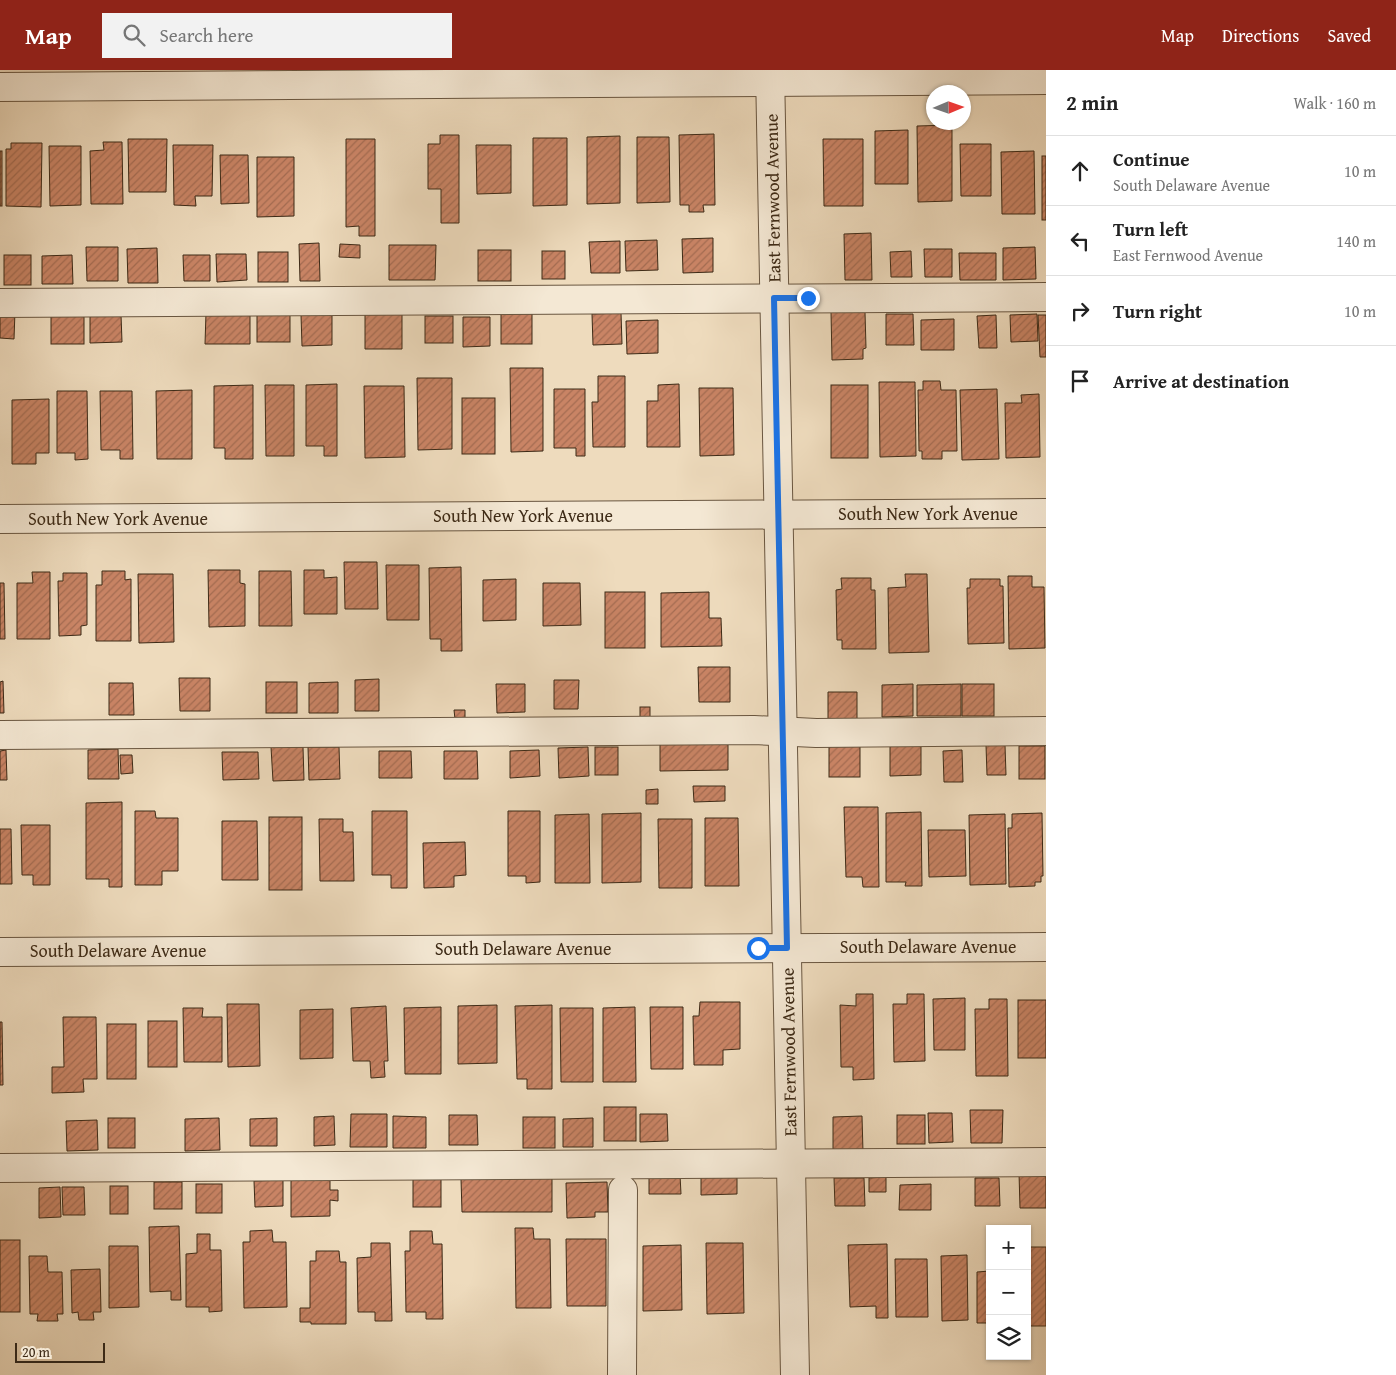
<!DOCTYPE html>
<meta charset="utf-8">
<style>
body{margin:0;font-family:"Gentium Book Plus",serif;background:#f2f2f2;color:#222}
.controls{position:absolute;right:15px;bottom:15px;display:grid;overflow:hidden;border-radius:0px;box-shadow:0 1px 4px #0004}
.controls button{width:45px;height:45px;display:grid;place-items:center;padding:0;border:0;border-bottom:1px solid #e0e0e0;background:#fff;color:#222;font:25px sans-serif}
.compass{position:absolute;left:926px;top:15px;width:45px;height:45px;border-radius:50%;background:#fff;box-shadow:0 1px 4px #0004;rotate:88deg}
.scale{position:absolute;left:15px;bottom:12px;width:90px;box-sizing:border-box;padding-left:5px;border:2px solid #3d2a16;border-top:0;font-size:14px;line-height:18px;white-space:nowrap;color:#3d2a16;-webkit-text-stroke:4px #f4e8d4;paint-order:stroke}
.stop{position:absolute;width:15px;height:15px;margin:-11px;border:4px solid #1a73e8;border-radius:50%;background:#fff}
.stop.end{background:#1a73e8;border-color:#fff;box-shadow:0 1px 5px #0008}
.list{margin:0;padding:0;list-style:none}
h2{display:flex;justify-content:space-between;align-items:center;height:65px;margin:0;padding:0 20px;font-size:21px}
h2 small{font-size:16px;font-weight:400;color:#767676}
.list li{display:grid;grid-template-columns:32px 1fr auto;gap:15px;align-items:center;box-sizing:border-box;height:70px;padding:0 20px;border-top:1px solid #e0e0e0}
.list b{display:block;font-size:19px;white-space:nowrap}
.list p{margin:0;font-size:16px;white-space:nowrap;color:#767676}
.list em{font-size:16px;font-style:normal;color:#767676}
.icon{flex:none;width:28px;height:28px;fill:none;stroke:currentColor;stroke-width:2;stroke-linecap:round;stroke-linejoin:round}
.map{position:relative;flex:none;width:1046px;height:1305px;overflow:hidden}
header{display:flex;align-items:center;gap:30px;box-sizing:border-box;height:70px;padding:0 25px;background:#8f2418;color:#fff}
header strong{font-size:24px}
nav{display:flex;gap:28px;margin-inline-start:auto;font-size:18px}
.search{width:350px;height:45px;background:#f2f2f2;display:flex;align-items:center;gap:12px;box-sizing:border-box;padding:0 18px;border-radius:0px;color:#767676;font-size:19px}
main{display:flex}
aside{flex:1;background:#fff}
.map>svg:first-child{display:block}
.building{fill:url(#building-hatch);stroke:#3d2a16}
.lines{fill:none;stroke-linecap:round;stroke-linejoin:round}
.minor-casing{stroke:#695640;stroke-width:30}
.minor{stroke:#f4e8d4;stroke-width:28}
.route{stroke:#1a73e8;stroke-width:6}
.labels{text-anchor:middle;stroke-width:4;stroke-linejoin:round;paint-order:stroke}
.street-label{font-size:18px;fill:#3d2a16;stroke:#f4e8d4}
</style>
<header>
<strong>Map</strong>
<div class="search"><svg class="icon" aria-label="search" viewBox="0 0 24 24"><circle cx="10" cy="10" r="6"/><path d="M15 15l6 6"/></svg>Search here</div>
<nav><a>Map</a><a>Directions</a><a>Saved</a></nav>
</header>
<main>
<div class="map">
<svg width="1046" height="1305" viewBox="0 0 1046 1305">
<defs>
<pattern id="building-hatch" width="6" height="6" patternUnits="userSpaceOnUse" patternTransform="scale(1.25)"><rect width="6" height="6" fill="#c98465"/><path d="M-1 1l2-2M0 6l6-6M5 7l2-2" fill="none" stroke="#a46c52"/></pattern>
</defs>
<rect width="100%" height="100%" fill="#eedbbd"/>
<filter id="stains"><feTurbulence type="fractalNoise" baseFrequency=".004" numOctaves="4"/><feColorMatrix values="0 0 0 0 .2 0 0 0 0 .09 0 0 0 0 .02 0 0 0 .5 -.17"/></filter>
<radialGradient id="worn" r=".72"><stop offset=".6" stop-color="#630" stop-opacity="0"/><stop offset="1" stop-color="#630" stop-opacity=".3"/></radialGradient>
<!-- building -->
<g class="building">
<path d="M952,55V131L918,132L917,56Z"/>
<path d="M908,60V114H875V61Z"/>
<path d="M714,64L715,135H703L704,142H689V135H680L679,65Z"/>
<path d="M440,65H459V153H441V119H428V74H440Z"/>
<path d="M620,66V133L587,134V67Z"/>
<path d="M637,67H669L670,132L637,133Z"/>
<path d="M533,68H567V135L533,136Z"/>
<path d="M128,69H167L166,122H129Z"/>
<path d="M346,69H375V166H359V156L346,157Z"/>
<path d="M823,69H863V136H824Z"/>
<path d="M103,72H122L123,134H91L90,81L104,80Z"/>
<path d="M11,73H42L41,137L6,136V79H11Z"/>
<path d="M960,74H991V126H961Z"/>
<path d="M173,75H213L212,126H195L196,136L174,135Z"/>
<path d="M476,75H511V123L477,124Z"/>
<path d="M49,76H81V135L50,136Z"/>
<rect x="0" y="81" width="2" height="55"/>
<path d="M1034,81L1035,144H1002L1001,82Z"/>
<path d="M220,85H248L249,133L221,134Z"/>
<rect x="1042" y="86" width="4" height="64"/>
<path d="M257,87H294V146L257,147Z"/>
<path d="M871,163L872,210H845L844,164Z"/>
<path d="M713,168V202L683,203L682,169Z"/>
<path d="M657,170L658,200L626,201L625,171Z"/>
<path d="M620,171V203H591L589,172Z"/>
<path d="M319,173L320,211H300L299,174Z"/>
<path d="M340,174L360,175V188L339,187Z"/>
<path d="M389,175H436L435,210H389Z"/>
<path d="M86,177H118V211H87Z"/>
<path d="M1035,177L1036,209L1003,210V178Z"/>
<path d="M157,178L158,213H128L127,179Z"/>
<path d="M924,179H952V207H925Z"/>
<rect x="478" y="180" width="33" height="31"/>
<rect x="542" y="181" width="23" height="28"/>
<path d="M911,181L912,207H891L890,182Z"/>
<rect x="258" y="182" width="30" height="30"/>
<path d="M959,183H996V210H960Z"/>
<path d="M216,184H246L247,210L217,212Z"/>
<rect x="4" y="185" width="27" height="30"/>
<path d="M72,185L73,214H42V186Z"/>
<path d="M183,185H210V211H184Z"/>
<path d="M0,240L15,241L14,269L0,268Z"/>
<path d="M402,241V279H365V242Z"/>
<rect x="501" y="242" width="31" height="32"/>
<path d="M831,242H865L866,278L863,279V289L832,290Z"/>
<path d="M206,243L250,244V274H205Z"/>
<rect x="257" y="243" width="33" height="29"/>
<path d="M621,243L622,274L593,275L592,244Z"/>
<rect x="51" y="244" width="33" height="30"/>
<path d="M886,244H913L914,275H886Z"/>
<path d="M1037,244L1038,271L1011,272L1010,245Z"/>
<path d="M90,245H121L122,272L90,273Z"/>
<path d="M301,245H332V275L302,276Z"/>
<path d="M996,245L997,278H979L977,246Z"/>
<path d="M1038,245H1046V287H1040Z"/>
<rect x="425" y="246" width="28" height="27"/>
<path d="M463,247H490V276L463,277Z"/>
<path d="M954,249V280H921V250Z"/>
<path d="M658,250V283L627,284L626,251Z"/>
<path d="M510,298H543V381L511,382Z"/>
<path d="M598,306H625V377H593L592,332H598Z"/>
<path d="M417,308H452V379L418,380Z"/>
<path d="M923,311H940L941,320H956L957,381H942V389H922V381H919L918,320H923Z"/>
<path d="M879,312H915L916,386L880,387Z"/>
<path d="M337,314V386H324V376H306V315Z"/>
<path d="M679,314L680,377H647V331H658V315Z"/>
<path d="M253,315V389H225V378H214V316Z"/>
<path d="M265,315H294V386H266Z"/>
<rect x="831" y="315" width="37" height="73"/>
<path d="M364,316H404L405,387L365,388Z"/>
<path d="M699,318H733L734,385L700,386Z"/>
<path d="M554,319H585V386H576V378H554Z"/>
<path d="M997,319L999,389L962,390L960,320Z"/>
<path d="M192,320V389H157L156,321Z"/>
<path d="M57,321H87L88,389L75,390V383H57Z"/>
<path d="M100,321H132L133,389H120V380H101Z"/>
<path d="M1039,324L1040,387L1006,388L1005,333H1022L1021,325Z"/>
<rect x="462" y="328" width="33" height="56"/>
<path d="M49,329V383H36V394H12V330Z"/>
<path d="M344,492H377L378,539H345Z"/>
<path d="M386,495H419V550H387Z"/>
<path d="M461,497L462,581H441V569H430L429,498Z"/>
<path d="M208,500H240V513L245,514V556L209,557Z"/>
<path d="M304,500H324V508L337,507V544H304Z"/>
<path d="M102,501H125V510L131,509V571H96V515H102Z"/>
<path d="M259,501H291L292,556H259Z"/>
<path d="M32,502H50V569H17V513H33Z"/>
<path d="M63,503H87V555L81,556V565L59,566L58,511H63Z"/>
<path d="M138,504H173L174,572L139,573Z"/>
<path d="M905,504H927L929,582L889,583L888,518L906,517Z"/>
<path d="M1008,506H1032V517H1044L1045,578L1009,579Z"/>
<path d="M841,508H871V520H875L876,579H842V570H837L836,520L842,519Z"/>
<path d="M516,509V550L483,551V510Z"/>
<path d="M970,509H1000V516H1003L1004,573L968,574L967,518H970Z"/>
<path d="M0,513H4L5,569H0Z"/>
<path d="M543,513H580L581,555L543,556Z"/>
<rect x="605" y="522" width="40" height="56"/>
<path d="M709,522V548H721L722,576L661,577V523Z"/>
<path d="M698,597H730V632H699Z"/>
<path d="M179,608H210V641H180Z"/>
<path d="M379,609V641H355V610Z"/>
<path d="M554,610H579L578,639H554Z"/>
<path d="M3,611L4,643H0V612Z"/>
<rect x="266" y="612" width="31" height="31"/>
<path d="M338,612V643H309V613Z"/>
<path d="M109,613H133L134,645H109Z"/>
<path d="M496,614H525V642L497,643Z"/>
<path d="M913,614V646L882,647V615Z"/>
<path d="M961,614V646H917V615Z"/>
<rect x="962" y="614" width="32" height="32"/>
<path d="M828,622H857V653L828,652Z"/>
<rect x="640" y="637" width="10" height="11"/>
<path d="M454,640H465V649H455Z"/>
<path d="M728,673V700L660,701V674Z"/>
<path d="M921,674V705L890,706V675Z"/>
<rect x="829" y="675" width="31" height="32"/>
<path d="M986,675H1005L1006,705H987Z"/>
<rect x="1019" y="676" width="26" height="33"/>
<path d="M271,677H303L304,710L273,711Z"/>
<path d="M308,677H339L340,709L309,710Z"/>
<path d="M588,677L589,706L559,708L558,678Z"/>
<rect x="595" y="677" width="23" height="28"/>
<path d="M118,679L119,709H88V680Z"/>
<path d="M6,680L7,710H0V681Z"/>
<path d="M539,680L540,706L510,708V681Z"/>
<path d="M962,680L963,712H944L943,681Z"/>
<path d="M379,681H411L412,708H379Z"/>
<path d="M444,681H477L478,709H444Z"/>
<path d="M222,682H258L259,709L223,710Z"/>
<path d="M120,685H132L133,703L121,704Z"/>
<path d="M693,716H725V731L694,732Z"/>
<path d="M658,719V734H646V720Z"/>
<path d="M122,732V817H109V809H86V733Z"/>
<path d="M844,737H878L879,817H863L862,807H846Z"/>
<path d="M135,741H155L156,748H178V801H162V815H135Z"/>
<path d="M372,741H407V818H391V805H372Z"/>
<path d="M508,741H540V812L526,813V806H508Z"/>
<path d="M921,742L922,816H905L906,812H886V743Z"/>
<path d="M641,743V812L602,813V744Z"/>
<path d="M1042,743L1043,806H1041V812H1035V816L1009,817L1008,758H1012V744Z"/>
<path d="M589,744L590,813H555V745Z"/>
<path d="M1005,744L1006,814L970,815L969,745Z"/>
<rect x="269" y="747" width="33" height="73"/>
<path d="M705,748H738L739,816H705Z"/>
<path d="M319,749H343V762H353L354,811H320Z"/>
<path d="M658,749H692V818H659Z"/>
<path d="M222,751H257L258,810H222Z"/>
<path d="M21,755H50V815H33V805H22Z"/>
<path d="M0,759H11L12,814H0Z"/>
<path d="M928,760H965L966,806L929,807Z"/>
<path d="M465,772L466,805L454,806V817L424,818L423,773Z"/>
<path d="M856,924H873L874,1009L853,1010V997H841L840,935L856,936Z"/>
<path d="M907,924H924L925,991L894,992L893,934H907Z"/>
<path d="M965,928V980H934L933,929Z"/>
<path d="M989,929H1007L1008,1006H976L975,939H989Z"/>
<rect x="1018" y="930" width="28" height="58"/>
<path d="M700,932H740V979L723,980V995H694L693,946H699Z"/>
<path d="M227,934H259L260,996L228,997Z"/>
<path d="M497,935V993L458,994V936Z"/>
<path d="M552,935V1019H527V1009H517L515,936Z"/>
<path d="M386,936L388,991H384L385,1007L371,1008L370,991H353L351,938Z"/>
<path d="M441,937V1004H405L404,938Z"/>
<path d="M635,937L636,1012H603V938Z"/>
<path d="M650,937H683V999H651Z"/>
<path d="M183,938H203L202,947H222V992H184Z"/>
<path d="M560,938H593V1012H561Z"/>
<path d="M333,939V988L300,989V940Z"/>
<path d="M63,947H96L97,1009H83L84,1022L52,1023V997H64Z"/>
<rect x="148" y="951" width="29" height="46"/>
<path d="M0,952H2L3,1015H0Z"/>
<rect x="107" y="954" width="29" height="55"/>
<rect x="604" y="1037" width="32" height="34"/>
<path d="M970,1040H1003L1002,1073H971Z"/>
<path d="M928,1043H952L953,1072L929,1073Z"/>
<path d="M351,1044H387V1077H350Z"/>
<path d="M640,1044H667L668,1071L640,1072Z"/>
<path d="M449,1045H477L478,1075H449Z"/>
<rect x="897" y="1045" width="28" height="29"/>
<path d="M334,1046L335,1075L314,1076V1047Z"/>
<path d="M393,1046L426,1047V1078H393Z"/>
<path d="M862,1046L863,1082L833,1083V1047Z"/>
<rect x="523" y="1047" width="32" height="31"/>
<rect x="108" y="1048" width="27" height="30"/>
<path d="M219,1048L220,1080L185,1081V1049Z"/>
<path d="M277,1048V1076H250V1049Z"/>
<path d="M593,1048V1077H563V1049Z"/>
<path d="M97,1050L98,1080L67,1081L66,1051Z"/>
<path d="M1046,1102V1138H1020L1019,1103Z"/>
<path d="M701,1104H737V1124L701,1125Z"/>
<path d="M649,1105H680L681,1124H649Z"/>
<rect x="413" y="1107" width="28" height="30"/>
<path d="M886,1107V1122H869V1108Z"/>
<path d="M552,1108V1142H462L461,1109Z"/>
<path d="M834,1108H864L865,1136H835Z"/>
<path d="M975,1108H999L1000,1136H975Z"/>
<path d="M330,1109V1120H338V1131L330,1130V1146L291,1147V1110Z"/>
<path d="M283,1110V1136L255,1137L254,1111Z"/>
<rect x="154" y="1112" width="28" height="27"/>
<path d="M607,1112L608,1142H595V1147L567,1148L566,1113Z"/>
<rect x="196" y="1114" width="26" height="29"/>
<path d="M931,1114V1140H899L900,1115Z"/>
<rect x="110" y="1116" width="18" height="28"/>
<path d="M60,1117L61,1147L39,1148V1118Z"/>
<path d="M62,1117H84L85,1145H63Z"/>
<path d="M179,1156L181,1230H171V1221L150,1222L149,1157Z"/>
<path d="M515,1158H533L534,1169H550L551,1238H516Z"/>
<path d="M272,1160L273,1172H286L287,1237L244,1238L243,1172H250V1161Z"/>
<path d="M410,1161H432L433,1174H442L443,1249H426V1242H406L405,1181H410Z"/>
<path d="M197,1164H210V1180H221L222,1241L209,1242V1237H186V1184L197,1183Z"/>
<path d="M566,1169H606V1236H567Z"/>
<rect x="0" y="1170" width="20" height="72"/>
<path d="M371,1173H390L392,1251H375V1242H358L357,1188L371,1187Z"/>
<path d="M706,1173H743L744,1243L707,1244Z"/>
<path d="M887,1174L888,1248H876V1236L850,1237L848,1175Z"/>
<path d="M681,1175L682,1240L643,1241V1176Z"/>
<path d="M109,1176H138L139,1237L109,1238Z"/>
<rect x="1027" y="1177" width="19" height="79"/>
<path d="M316,1181H339L340,1192H346V1254H311V1252H300V1238H310V1191H316Z"/>
<path d="M967,1185L968,1250L942,1251L941,1186Z"/>
<path d="M29,1186H47L48,1202H62L63,1244H57L58,1251H37L38,1244H30Z"/>
<path d="M895,1189H927L928,1247H896Z"/>
<path d="M100,1199L101,1242H93L94,1250H79L78,1242L72,1243L71,1200Z"/>
<path d="M990,1201V1253H977V1202Z"/>
</g>
<g class="lines">
<defs>
<g id="minor">
<path d="M770,0L795,1305"/>
<path d="M0,17L1046,10"/>
<path d="M0,233L1046,227"/>
<path d="M0,449L1046,443"/>
<path d="M0,665L754,660L816,663L1046,661"/>
<path d="M0,882L1046,877"/>
<path d="M0,1098L1046,1092"/>
<path d="M622,1305L623,1120"/>
</g>
</defs>
<!-- minor casing -->
<use href="#minor" class="minor-casing"/>
<!-- minor -->
<use href="#minor" class="minor"/>
</g>
<g class="lines">
<!-- route -->
<path class="route" d="M758,878H787L774,228H808"/>
</g>
<g class="labels">
<!-- street labels -->
<g class="street-label">
<text transform="translate(773 128) rotate(-91)" y="6">East Fernwood Avenue</text>
<text x="928" y="450">South New York Avenue</text>
<text x="523" y="452">South New York Avenue</text>
<text x="118" y="455">South New York Avenue</text>
<text x="928" y="883">South Delaware Avenue</text>
<text x="523" y="885">South Delaware Avenue</text>
<text x="118" y="887">South Delaware Avenue</text>
<text transform="translate(789 982) rotate(-91)" y="6">East Fernwood Avenue</text>
</g>
</g>
<rect width="100%" height="100%" filter="url(#stains)"/>
<rect width="100%" height="100%" fill="url(#worn)"/>
</svg>
<div class="controls">
<button>+</button>
<button>−</button>
<button><svg class="icon" aria-label="layers" viewBox="0 0 24 24"><path d="M12 4l9 5-9 5-9-5zM3 14l9 5 9-5"/></svg></button>
</div>
<svg class="compass" viewBox="-18 -18 36 36"><path d="M0-13l5 13h-10z" fill="#e53935"/><path d="M0 13l5-13h-10z" fill="#767676"/></svg>
<div class="scale">20 m</div>
<div class="stop" style="left:758px;top:878px"></div>
<div class="stop end" style="left:808px;top:228px"></div>
</div>
<aside>
<h2>2 min<small>Walk · 160 m</small></h2>
<ul class="list">
<li><svg class="icon" aria-label="ahead" viewBox="0 0 24 24"><path d="M12 20V5M6 11l6-6 6 6"/></svg><div><b>Continue</b><p>South Delaware Avenue</p></div><em>10 m</em></li>
<li><svg class="icon" aria-label="left" viewBox="0 0 24 24"><path d="M17 20v-9H6M10 6l-5 5 5 5"/></svg><div><b>Turn left</b><p>East Fernwood Avenue</p></div><em>140 m</em></li>
<li><svg class="icon" aria-label="right" viewBox="0 0 24 24"><path d="M7 20v-9h11M14 6l5 5-5 5"/></svg><div><b>Turn right</b></div><em>10 m</em></li>
<li><svg class="icon" aria-label="arrive" viewBox="0 0 24 24"><path d="M6 21V4h12l-3 4 3 4H6"/></svg><div><b>Arrive at destination</b></div></li>
</ul>
</aside>
</main>
